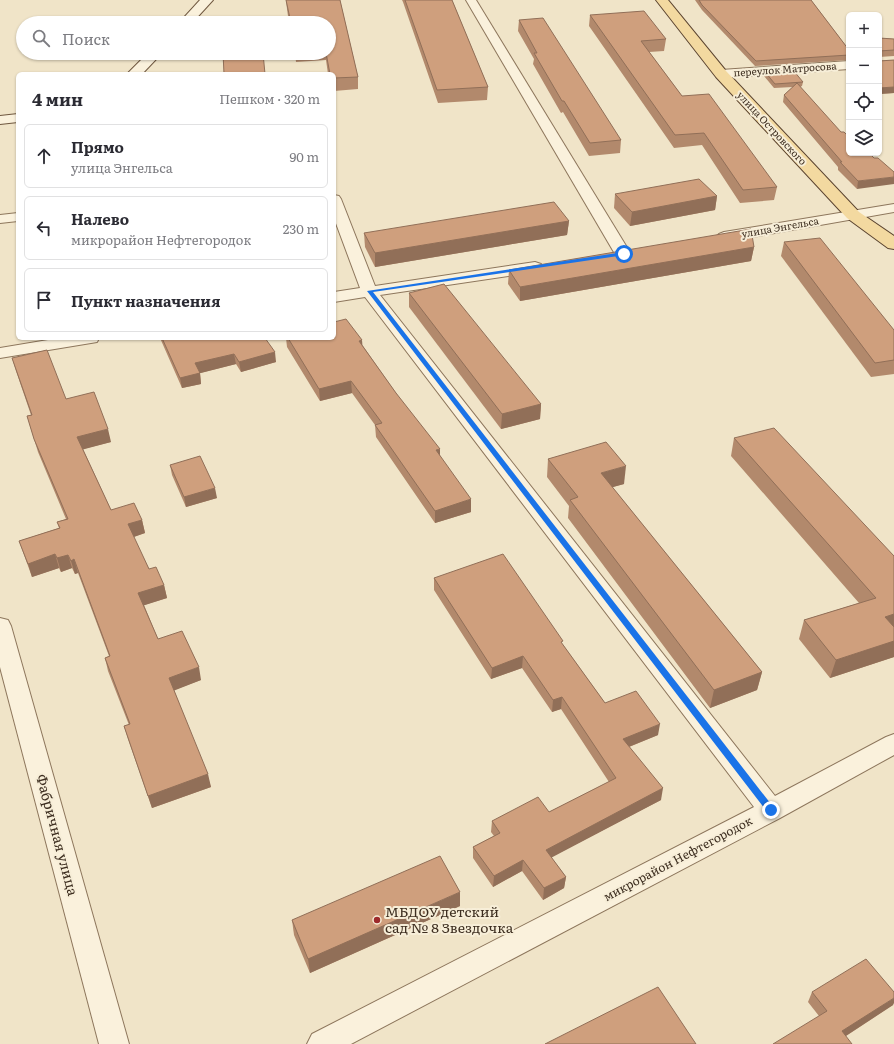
<!DOCTYPE html>
<html lang="ru">
<meta charset="utf-8">
<style>
body{margin:0;font-family:Literata,serif;background:#f2f2f3;color:#2b2b33}
.controls{position:absolute;right:12px;top:12px;display:grid;overflow:hidden;border-radius:6px;box-shadow:0 1px 3px #0004}
.controls button{width:36px;height:36px;display:grid;place-items:center;padding:0;border:0;border-bottom:1px solid #e1e1e2;background:#fff;color:#2b2b33;font:20px sans-serif}
.stop{position:absolute;width:12px;height:12px;margin:-9px;border:3px solid #1a73e8;border-radius:50%;background:#fff}
.stop.end{background:#1a73e8;border-color:#fff;box-shadow:0 1px 4px #0008}
.list{margin:0;padding:0;list-style:none}
h2{display:flex;justify-content:space-between;align-items:center;height:52px;margin:0;padding:0 16px;font-size:17px}
h2 small{font-size:13px;font-weight:400;color:#7c7c81}
.list li{display:grid;grid-template-columns:26px 1fr auto;gap:12px;align-items:center;box-sizing:border-box;height:64px;margin:0 8px 8px;padding:0 8px;border:1px solid #e1e1e2;border-radius:6px}
.list b{display:block;font-size:15px;white-space:nowrap}
.list p{margin:0;font-size:13px;white-space:nowrap;color:#7c7c81}
.list em{font-size:13px;font-style:normal;color:#7c7c81}
.icon{flex:none;width:22px;height:22px;fill:none;stroke:currentColor;stroke-width:2;stroke-linecap:round;stroke-linejoin:round}
.map{position:relative;flex:none;width:894px;height:1044px;overflow:hidden}
.search{position:absolute;background:#fff;box-shadow:0 1px 3px #0004;left:16px;top:16px;width:320px;height:44px;display:flex;align-items:center;gap:10px;box-sizing:border-box;padding:0 14px;border-radius:22px;color:#7c7c81;font-size:15px}
.panel{position:absolute;background:#fff;box-shadow:0 1px 3px #0004;left:16px;top:72px;width:320px;height:268px;border-radius:6px}
.map>svg:first-child{display:block}
.lines{fill:none;stroke-linecap:round;stroke-linejoin:round}
.street-casing{stroke:#8d765c;stroke-width:2}
.secondary-casing{stroke:#6f573f;stroke-width:2}
.primary-casing{stroke:#5b4430;stroke-width:2}
.street{fill:#faf1dc;fill-rule:evenodd}
.secondary{fill:#faf1dc;fill-rule:evenodd}
.primary{fill:#f3d9a0;fill-rule:evenodd}
.wall{fill:#b2896c}
.shaded-wall{fill:#916f58}
.building{fill:#cf9f7d;stroke:#916f58}
.route{fill:#1a73e8}
.poi-dot{fill:#9e2a2b;stroke:#f7eed8;stroke-width:1.5}
.labels{text-anchor:middle;stroke-width:4;stroke-linejoin:round;paint-order:stroke}
.far-street-label{font-size:10px;fill:#3d2e20;stroke:#f7eed8}
.street-label{font-size:12px;fill:#3d2e20;stroke:#f7eed8}
.near-street-label{font-size:14px;fill:#3d2e20;stroke:#f7eed8}
.near-poi-label{font-size:14px;fill:#3d2e20;stroke:#f7eed8;text-anchor:start}
</style>
<div class="map">
<svg width="894" height="1044" viewBox="0 0 894 1044">
<rect width="100%" height="100%" fill="#f0e4c8"/>
<g class="lines">
<defs>
<g id="street">
<path d="M466,0H476L631,254L628,257L623,259L618,257L615,254Z"/>
<path d="M849,61V69L721,78L717,77L715,74L717,71L721,70Z"/>
<path d="M334,195L339,196L341,199L375,286L535,262L541,264L543,267L541,270L535,272L380,295L775,796L886,737L894,734V755L780,818L351,1044H307L312,1034L754,807L365,297L334,302V292L360,288L334,218Z"/>
<path d="M894,204V212L724,242L719,240L716,237L719,234L724,232Z"/>
<path d="M18,213V221L0,223V215Z"/>
<path d="M60,338H99L97,342L91,343L0,358V348Z"/>
<path d="M0,618L8,620L11,626L129,1044H99L0,667Z"/>
</g>
<g id="secondary">
<path d="M200,0H213L192,23H179Z"/>
<path d="M148,53H162L142,74H127Z"/>
<path d="M18,114V122L0,124V116Z"/>
</g>
<path id="primary" d="M656,0H668L726,71L859,212L894,236V249L888,248L847,218L716,77Z"/>
</defs>
<!-- street casing -->
<use href="#street" class="street-casing"/>
<!-- secondary casing -->
<use href="#secondary" class="secondary-casing"/>
<!-- primary casing -->
<use href="#primary" class="primary-casing"/>
<!-- street -->
<use href="#street" class="street"/>
<!-- secondary -->
<use href="#secondary" class="secondary"/>
<!-- primary -->
<use href="#primary" class="primary"/>
</g>
<!-- wall -->
<g class="wall">
<path d="M286,0H340L358,77V89L334,91V74H328L326,60L296,62L295,53H329V23H289L287,9Z"/>
<path d="M402,0H452L488,87L487,100L438,103L403,2Z"/>
<path d="M695,0H811L849,50V60L755,66L702,10Z"/>
<path d="M590,15L666,39L664,51L649,52L682,96L777,187L774,200L740,203L702,145L674,148L589,26Z"/>
<path d="M519,20L621,140L620,153L589,156L563,112L561,113L533,64L534,59L518,31Z"/>
<path d="M879,38L894,39V56L879,57V61L894,60V93L879,94Z"/>
<path d="M765,72L803,82L802,86L800,87L849,153H869L857,189L838,170V167L783,102L784,95L793,87L774,88L764,76Z"/>
<path d="M615,194L717,196L715,210L630,226L614,208Z"/>
<path d="M569,221L567,235L375,267L365,247L364,233Z"/>
<path d="M784,242L894,330V374L871,377L781,256Z"/>
<path d="M754,247L751,261L520,301L508,284L509,270Z"/>
<path d="M409,293L541,404L540,419L501,429L409,307Z"/>
<path d="M160,338H265L276,362L241,372L236,364L200,373L201,384L182,388Z"/>
<path d="M286,338H334L363,346L440,456L471,512L435,523L376,437L375,425L352,393L320,401L287,347Z"/>
<path d="M12,358L66,399L111,442L83,449L111,510L142,520L145,533L133,537L149,569L164,585L167,598L144,605L158,639L201,680L174,690L211,787L152,808L128,739L124,726L129,725L108,671L105,658L109,656L78,573L75,574L72,568L61,572L59,568L32,577L19,541L59,528L57,522L66,519L38,452L27,416L31,415L16,371Z"/>
<path d="M734,438L894,556V657L830,678L799,639L804,620L859,603L731,456Z"/>
<path d="M548,459L624,484L612,487L762,672L757,690L710,708L568,518L569,506L547,477Z"/>
<path d="M170,465L217,498L186,507L172,475Z"/>
<path d="M434,578L563,645L605,703L658,735L629,747L661,800L551,857L566,877L564,888L543,900L522,871L493,887L473,858V847L494,836L491,832L492,821L549,812L609,782L561,709L552,712L522,668L491,679L434,590Z"/>
<path d="M460,906L310,973L294,935L292,920Z"/>
<path d="M812,992L893,1005L846,1036L819,1016L808,1002Z"/>
</g>
<!-- shaded-wall -->
<g class="shaded-wall">
<path d="M894,87V93L879,94V88Z"/>
<path d="M894,177V184L857,189L858,181Z"/>
<path d="M717,196L715,210L630,226L632,212Z"/>
<path d="M569,221L567,235L375,267V253Z"/>
<path d="M754,247L751,261L520,301V287Z"/>
<path d="M362,340L363,352L359,341Z"/>
<path d="M275,352L276,362L241,372L239,362Z"/>
<path d="M234,354L236,364L197,374L195,363Z"/>
<path d="M200,373L201,384L182,388L180,378Z"/>
<path d="M351,381L352,393L320,401L319,389Z"/>
<path d="M541,404L540,419L501,429L502,414Z"/>
<path d="M108,429L111,442L81,450L77,437Z"/>
<path d="M440,449V462L436,450Z"/>
<path d="M626,466L624,484L599,491L601,473Z"/>
<path d="M215,488L217,498L186,507L184,497Z"/>
<path d="M471,499V512L435,523V511Z"/>
<path d="M142,520L145,533L131,538L128,524Z"/>
<path d="M55,554L59,568L32,577L28,564Z"/>
<path d="M68,555L72,568L61,572L57,558Z"/>
<path d="M74,559L78,573L75,574L71,561Z"/>
<path d="M164,585L167,598L142,606L138,593Z"/>
<path d="M894,614V630L885,617Z"/>
<path d="M894,641V657L830,678L836,660Z"/>
<path d="M523,656L522,668L491,679L492,668Z"/>
<path d="M199,667L201,680L173,691L169,678Z"/>
<path d="M762,672L757,690L710,708L714,690Z"/>
<path d="M562,697L561,709L552,712L553,700Z"/>
<path d="M660,724L658,735L621,750L623,739Z"/>
<path d="M208,774L211,787L152,808L148,796Z"/>
<path d="M663,788L661,800L545,861L546,850Z"/>
<path d="M523,860L522,871L493,887L494,876Z"/>
<path d="M566,877L564,888L543,900L544,888Z"/>
<path d="M460,892V906L310,973L308,959Z"/>
<path d="M894,998V1003L893,1005L838,1041L842,1031Z"/>
</g>
<!-- building -->
<g class="building">
<path d="M286,0H340L358,77L334,78V74H330L326,53H329V23H291Z"/>
<path d="M405,0H452L488,87L437,90Z"/>
<path d="M699,0H811L849,50V55L756,61L702,5Z"/>
<path d="M644,11L666,39L641,41L682,96L709,94L777,187L743,190L704,133L675,135L590,15Z"/>
<path d="M543,18L621,140L590,143L564,101H562L534,53H537L519,20Z"/>
<path d="M879,38L894,39V50L879,51V61L894,60V87L879,88Z"/>
<path d="M223,53H263L265,74H224Z"/>
<path d="M793,70L803,82L775,84L765,72Z"/>
<path d="M797,83L841,132H844L849,137V153H869L874,158H878L894,172V177L858,181L840,162H842L784,95Z"/>
<path d="M699,179L717,196L632,212L615,194Z"/>
<path d="M554,202L569,221L375,253L364,233Z"/>
<path d="M751,229L754,247L520,287L509,270Z"/>
<path d="M820,238L894,330V360L875,363L784,242Z"/>
<path d="M444,284L541,404L502,414L409,293Z"/>
<path d="M346,319L362,340L359,341L396,393L440,449L436,450L471,499L435,511L375,425L382,423L351,381L319,389L288,338H334V322Z"/>
<path d="M162,338H265L275,352L239,362L234,354L195,363L200,373L180,378Z"/>
<path d="M47,350L66,399L94,392L108,429L77,437L111,510L134,503L142,520L128,524L149,569L156,567L164,585L138,593L158,639L182,631L199,667L169,678L208,774L148,796L124,726L130,724L105,658L110,656L74,559L71,561L68,555L57,558L55,554L28,564L19,541L60,528L57,522L68,519L34,439L27,416L32,415L12,358Z"/>
<path d="M774,428L894,556V614L885,617L894,627V641L836,660L804,620L876,598L734,438Z"/>
<path d="M606,442L626,466L601,473L762,672L714,690L570,500L578,497L548,459Z"/>
<path d="M200,456L215,488L184,497L170,465Z"/>
<path d="M503,554L563,641L561,642L605,703L636,691L660,724L623,739L663,788L546,850L566,877L544,888L523,860L494,876L473,847L500,833L492,821L538,797L549,812L616,778L562,697L553,700L523,656L492,668L434,578Z"/>
<path d="M440,856L460,892L308,959L292,920Z"/>
<path d="M866,959L894,992V998L842,1031L852,1044H773L827,1011L812,992Z"/>
<path d="M658,987L696,1044H545Z"/>
</g>
<!-- route -->
<path class="route" d="M624,252L626,254L625,255L373,292L774,808V813H768L367,291Z"/>
<!-- markers -->
<circle class="poi-dot" cx="377" cy="920" r="4"/>
<g class="labels">
<!-- far-street labels -->
<g class="far-street-label">
<text transform="translate(785 69) rotate(-4)" y="4">переулок Матросова</text>
<text transform="translate(772 128) rotate(47)" y="4">улица Островского</text>
<text transform="translate(780 227) rotate(-10)" y="4">улица Энгельса</text>
</g>
<!-- street labels -->
<g class="street-label">
<text transform="translate(678 859) rotate(-28)" y="4">микрорайон Нефтегородок</text>
</g>
<!-- near-street labels -->
<g class="near-street-label">
<text transform="translate(57 835) rotate(75)" y="5">Фабричная улица</text>
</g>
<!-- near-poi labels -->
<g class="near-poi-label">
<text x="385" y="917">МБДОУ детский<tspan x="385" dy="16">сад № 8 Звездочка</tspan></text>
</g>
</g>
</svg>
<div class="controls">
<button>+</button>
<button>−</button>
<button><svg class="icon" aria-label="locate" viewBox="0 0 24 24"><circle cx="12" cy="12" r="6"/><path d="M12 2v4M12 18v4M2 12h4M18 12h4"/></svg></button>
<button><svg class="icon" aria-label="layers" viewBox="0 0 24 24"><path d="M12 4l9 5-9 5-9-5zM3 14l9 5 9-5"/></svg></button>
</div>
<div class="stop" style="left:624px;top:254px"></div>
<div class="stop end" style="left:771px;top:810px"></div>
<div class="search"><svg class="icon" aria-label="search" viewBox="0 0 24 24"><circle cx="10" cy="10" r="6"/><path d="M15 15l6 6"/></svg>Поиск</div>
<section class="panel">
<h2>4 мин<small>Пешком · 320 m</small></h2>
<ul class="list">
<li><svg class="icon" aria-label="ahead" viewBox="0 0 24 24"><path d="M12 20V5M6 11l6-6 6 6"/></svg><div><b>Прямо</b><p>улица Энгельса</p></div><em>90 m</em></li>
<li><svg class="icon" aria-label="left" viewBox="0 0 24 24"><path d="M17 20v-9H6M10 6l-5 5 5 5"/></svg><div><b>Налево</b><p>микрорайон Нефтегородок</p></div><em>230 m</em></li>
<li><svg class="icon" aria-label="arrive" viewBox="0 0 24 24"><path d="M6 21V4h12l-3 4 3 4H6"/></svg><div><b>Пункт назначения</b></div></li>
</ul>
</section>
</div>
